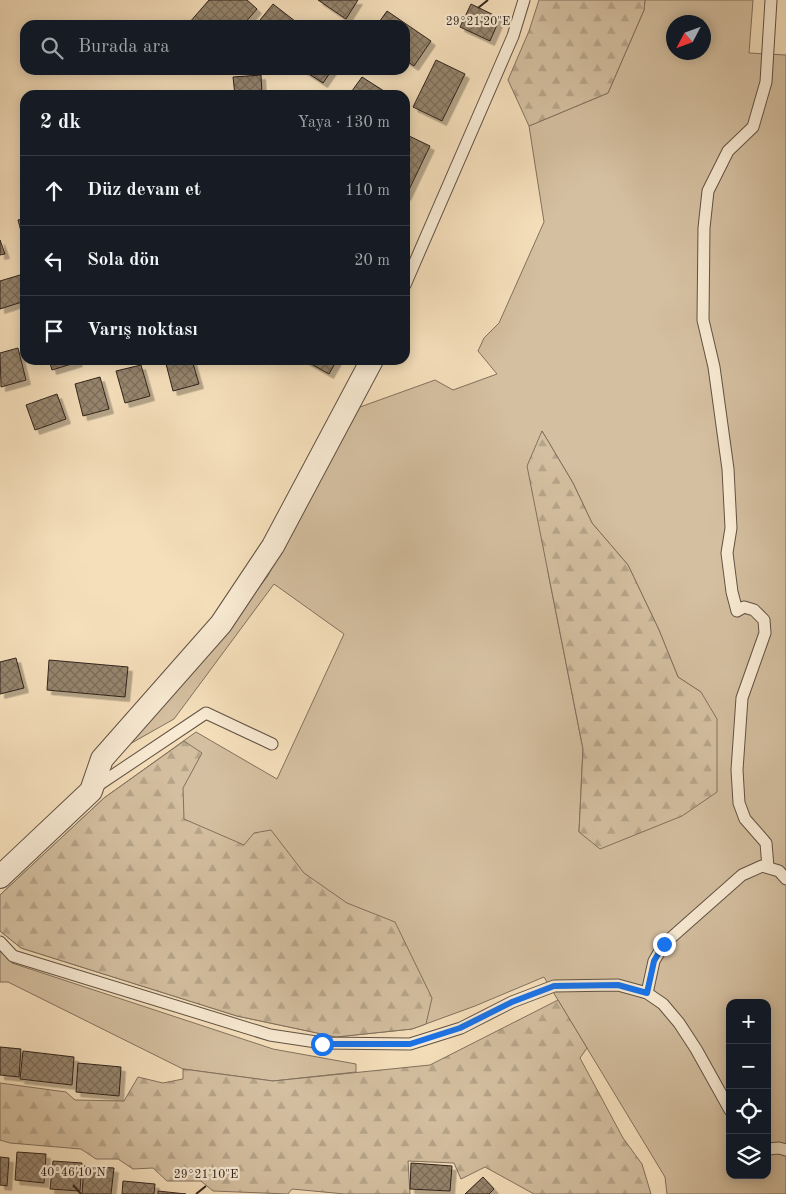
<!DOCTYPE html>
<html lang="tr">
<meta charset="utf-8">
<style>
body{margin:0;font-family:"Old Standard TT",serif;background:#20242c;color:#f1f3f6}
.controls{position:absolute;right:15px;bottom:15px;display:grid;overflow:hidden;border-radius:10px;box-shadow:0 2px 12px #0003}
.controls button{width:45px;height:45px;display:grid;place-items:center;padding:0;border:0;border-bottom:1px solid #363941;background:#171b24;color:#f1f3f6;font:25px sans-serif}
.compass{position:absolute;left:666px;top:15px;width:45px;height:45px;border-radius:50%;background:#171b24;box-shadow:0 2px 12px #0003;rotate:229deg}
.stop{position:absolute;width:15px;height:15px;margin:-11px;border:4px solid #1a73e8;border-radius:50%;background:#fff}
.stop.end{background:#1a73e8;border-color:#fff;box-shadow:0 1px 5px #0008}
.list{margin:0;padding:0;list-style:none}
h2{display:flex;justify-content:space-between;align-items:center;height:65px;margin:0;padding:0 20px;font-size:21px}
h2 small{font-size:16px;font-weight:400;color:#9ea1a6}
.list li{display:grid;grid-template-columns:32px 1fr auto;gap:15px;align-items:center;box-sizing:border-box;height:70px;padding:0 20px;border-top:1px solid #363941}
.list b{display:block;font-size:19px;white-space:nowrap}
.list em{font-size:16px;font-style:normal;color:#9ea1a6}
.icon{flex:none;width:28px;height:28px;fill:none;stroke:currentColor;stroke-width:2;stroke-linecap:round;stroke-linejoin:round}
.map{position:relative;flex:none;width:786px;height:1194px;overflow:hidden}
.search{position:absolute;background:#171b24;box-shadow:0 2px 12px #0003;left:20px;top:20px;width:390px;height:55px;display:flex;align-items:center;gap:12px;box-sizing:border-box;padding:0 18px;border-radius:15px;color:#9ea1a6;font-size:19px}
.panel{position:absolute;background:#171b24;box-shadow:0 2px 12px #0003;left:20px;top:90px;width:390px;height:275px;border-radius:15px}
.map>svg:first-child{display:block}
.grass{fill:#d4bfa0;stroke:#82715e;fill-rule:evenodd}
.forest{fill:url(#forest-firs);stroke:#82715e}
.building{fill:url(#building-cross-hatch);stroke:#30231b;filter:url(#shadow)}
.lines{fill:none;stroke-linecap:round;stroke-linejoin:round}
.service-casing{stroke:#615243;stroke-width:13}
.minor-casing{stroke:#615243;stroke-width:24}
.service{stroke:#f8ead3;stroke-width:11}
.minor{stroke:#f8ead3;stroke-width:22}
.route{stroke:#1a73e8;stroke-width:6}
.ticks{fill:none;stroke:#30231b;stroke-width:2}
.ticks-label{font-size:12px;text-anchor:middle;fill:#30231b;stroke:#f8ead3;stroke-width:4.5;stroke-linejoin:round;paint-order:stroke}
</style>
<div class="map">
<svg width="786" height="1194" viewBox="0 0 786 1194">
<defs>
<pattern id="forest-firs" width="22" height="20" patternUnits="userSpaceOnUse" patternTransform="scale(1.25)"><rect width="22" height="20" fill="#d4bfa0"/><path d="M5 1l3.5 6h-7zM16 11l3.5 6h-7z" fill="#b6a489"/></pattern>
<pattern id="building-cross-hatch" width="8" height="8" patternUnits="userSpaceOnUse" patternTransform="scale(1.25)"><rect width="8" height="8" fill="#96856e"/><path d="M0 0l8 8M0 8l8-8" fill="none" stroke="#7b6c5a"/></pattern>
<filter id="shadow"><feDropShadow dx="4.5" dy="4.5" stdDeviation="0" flood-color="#0004"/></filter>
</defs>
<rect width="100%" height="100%" fill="#f5dfbb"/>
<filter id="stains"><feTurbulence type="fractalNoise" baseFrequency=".004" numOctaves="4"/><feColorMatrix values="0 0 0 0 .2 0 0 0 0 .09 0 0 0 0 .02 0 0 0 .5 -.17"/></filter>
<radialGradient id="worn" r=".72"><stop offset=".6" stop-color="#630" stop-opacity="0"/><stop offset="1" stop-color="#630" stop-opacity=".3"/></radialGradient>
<!-- grass -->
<g class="grass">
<path d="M645,0H753L749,53L786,55V1194H667L665,1177L544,977L475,1006L412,1029L336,1037L237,1016L21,948L0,931V895L104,798L196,732L277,779L344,634L274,584L174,719L128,745L230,625L267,577L360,407L435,380L453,390L497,374L478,351L484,338L499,323L544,222L529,126L608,93L644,10ZM674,22H704V52H674ZM542,431L573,483L592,523L628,565L659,630L678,677L701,692L579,832L583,749L548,572ZM730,1003H767V1175H730Z"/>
<path d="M0,951L12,963L273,1049L356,1064V1072L273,1081L183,1069L8,982H0Z"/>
</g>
<!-- forest -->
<g class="forest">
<path d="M539,0H645L644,10L608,93L529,126L508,80L529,31Z"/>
<path d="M542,431L573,483L592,523L628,565L659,630L678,677L701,692L717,719V792L682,816L600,849L579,832L583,749L527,466Z"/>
<path d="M184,741L202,753L183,788L184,819L244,845L254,833L271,830L304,873L347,903L395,922L432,998L426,1024L412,1029L336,1037L237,1016L21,948L0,931V895L104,798Z"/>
<path d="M558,1000L587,1048L580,1058L623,1138L642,1164L651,1194H534L485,1167L461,1179L454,1163L408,1161L410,1194H345L292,1189L288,1194L213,1191L201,1181H167L153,1168L133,1169L118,1159H96L81,1149L10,1143L0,1140V1083L66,1092L75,1100L124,1101L138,1077L163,1083L183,1079V1069L273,1081L430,1065Z"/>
</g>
<!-- building -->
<g class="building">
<path d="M209,0H247L257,9L243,25H192L189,23Z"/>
<path d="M318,0H358L346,19Z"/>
<path d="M273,4L300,25H256Z"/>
<path d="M471,4L500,18L490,41L460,27Z"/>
<path d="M387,11L431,41L414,66L405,60V25H377Z"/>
<path d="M436,60L465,74L442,121L413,107Z"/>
<path d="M303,70H332L323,83Z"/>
<path d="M261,75L262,95H235L233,77Z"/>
<path d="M362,77L384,91L382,95H349Z"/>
<path d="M405,134L430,146L406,196L405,195Z"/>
<path d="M25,218V246L18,220Z"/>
<path d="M0,240L5,254L0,255Z"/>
<path d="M20,275L25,289V301L0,309V281Z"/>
<path d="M18,348L26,380L1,387L0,353Z"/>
<path d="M49,360H77L78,362L52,370Z"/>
<path d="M165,360H192L199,384L173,391Z"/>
<path d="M304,360H337L329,374Z"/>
<path d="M141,365L150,396L125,403L116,371Z"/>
<path d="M100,377L109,409L83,416L75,384Z"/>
<path d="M57,394L66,419L35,430L26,405Z"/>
<path d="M16,658L24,688L0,694V662Z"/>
<path d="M49,660L128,667L125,697L47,690Z"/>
<path d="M0,1047L21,1049L19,1077L0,1075Z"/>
<path d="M23,1051L74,1057L72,1085L20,1079Z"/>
<path d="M78,1063L121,1067L119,1096L76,1092Z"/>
<path d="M17,1152L46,1154L44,1183L15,1180Z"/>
<path d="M0,1157L9,1158L7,1186L0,1185Z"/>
<path d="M53,1161L82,1163L80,1191L50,1189Z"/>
<path d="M411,1163L452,1166L450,1191L410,1189Z"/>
<path d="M84,1166L114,1168L111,1194H82Z"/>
<path d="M483,1177L494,1189L489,1194H465Z"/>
<path d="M123,1181L155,1184L154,1194H122Z"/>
<path d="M158,1191L186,1194H158Z"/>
</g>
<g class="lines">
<defs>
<g id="service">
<path d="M405,285L513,36L524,0"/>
<path d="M94,788L206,713L272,744"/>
<path d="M768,867L766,843L745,819L739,803L737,770L742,698L765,633L764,620L754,610L744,607L737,611L732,592L727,553L731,528L728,469L714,367L703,320L704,228L708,191L728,151L753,127L766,82L771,0"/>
<path d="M0,942L13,956L270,1035L323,1043L410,1044L461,1028L512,1002L554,986L618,985L647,993L663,1004L679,1023L696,1049L730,1110"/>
<path d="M647,993L654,961L664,944L742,875L762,866L779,871L786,879"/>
<path d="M767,1149L779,1148L786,1150"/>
</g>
<path id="minor" d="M0,877L91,791L102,759L221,624L273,546L372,360"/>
</defs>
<!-- service casing -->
<use href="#service" class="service-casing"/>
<!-- minor casing -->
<use href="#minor" class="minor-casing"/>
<!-- service -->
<use href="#service" class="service"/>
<!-- minor -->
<use href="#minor" class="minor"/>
</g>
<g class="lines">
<!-- route -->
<path class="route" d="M322,1044H410L460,1028L512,1002L554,986L618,985L647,993L654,961L664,944"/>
</g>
<!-- ticks -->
<path class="ticks" d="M478,8L488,0M73,1185L81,1194M196,1194L206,1186"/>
<g class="ticks-label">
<text x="478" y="25">29°21'20"E</text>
<text x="73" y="1176">40°46'10"N</text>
<text x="206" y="1178">29°21'10"E</text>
</g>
<rect width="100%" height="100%" filter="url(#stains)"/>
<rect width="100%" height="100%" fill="url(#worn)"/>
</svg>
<div class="controls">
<button>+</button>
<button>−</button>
<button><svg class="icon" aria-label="locate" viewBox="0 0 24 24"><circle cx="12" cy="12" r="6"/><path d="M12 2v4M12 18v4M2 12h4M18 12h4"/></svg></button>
<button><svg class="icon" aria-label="layers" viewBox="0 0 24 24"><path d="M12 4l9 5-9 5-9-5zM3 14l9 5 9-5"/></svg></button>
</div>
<svg class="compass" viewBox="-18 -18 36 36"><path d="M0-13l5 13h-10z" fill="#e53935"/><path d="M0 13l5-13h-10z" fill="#9ea1a6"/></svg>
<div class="stop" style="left:322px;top:1044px"></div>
<div class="stop end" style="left:664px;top:944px"></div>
<div class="search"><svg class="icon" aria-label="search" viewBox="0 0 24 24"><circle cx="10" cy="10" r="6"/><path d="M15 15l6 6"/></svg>Burada ara</div>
<section class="panel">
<h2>2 dk<small>Yaya · 130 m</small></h2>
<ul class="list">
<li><svg class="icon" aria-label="ahead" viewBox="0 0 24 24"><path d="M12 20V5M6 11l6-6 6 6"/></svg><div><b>Düz devam et</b></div><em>110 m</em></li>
<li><svg class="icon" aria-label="left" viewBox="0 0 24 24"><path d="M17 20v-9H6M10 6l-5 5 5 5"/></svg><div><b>Sola dön</b></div><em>20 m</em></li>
<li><svg class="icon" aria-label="arrive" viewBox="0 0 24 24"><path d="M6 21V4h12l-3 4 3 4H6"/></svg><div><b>Varış noktası</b></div></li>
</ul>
</section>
</div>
